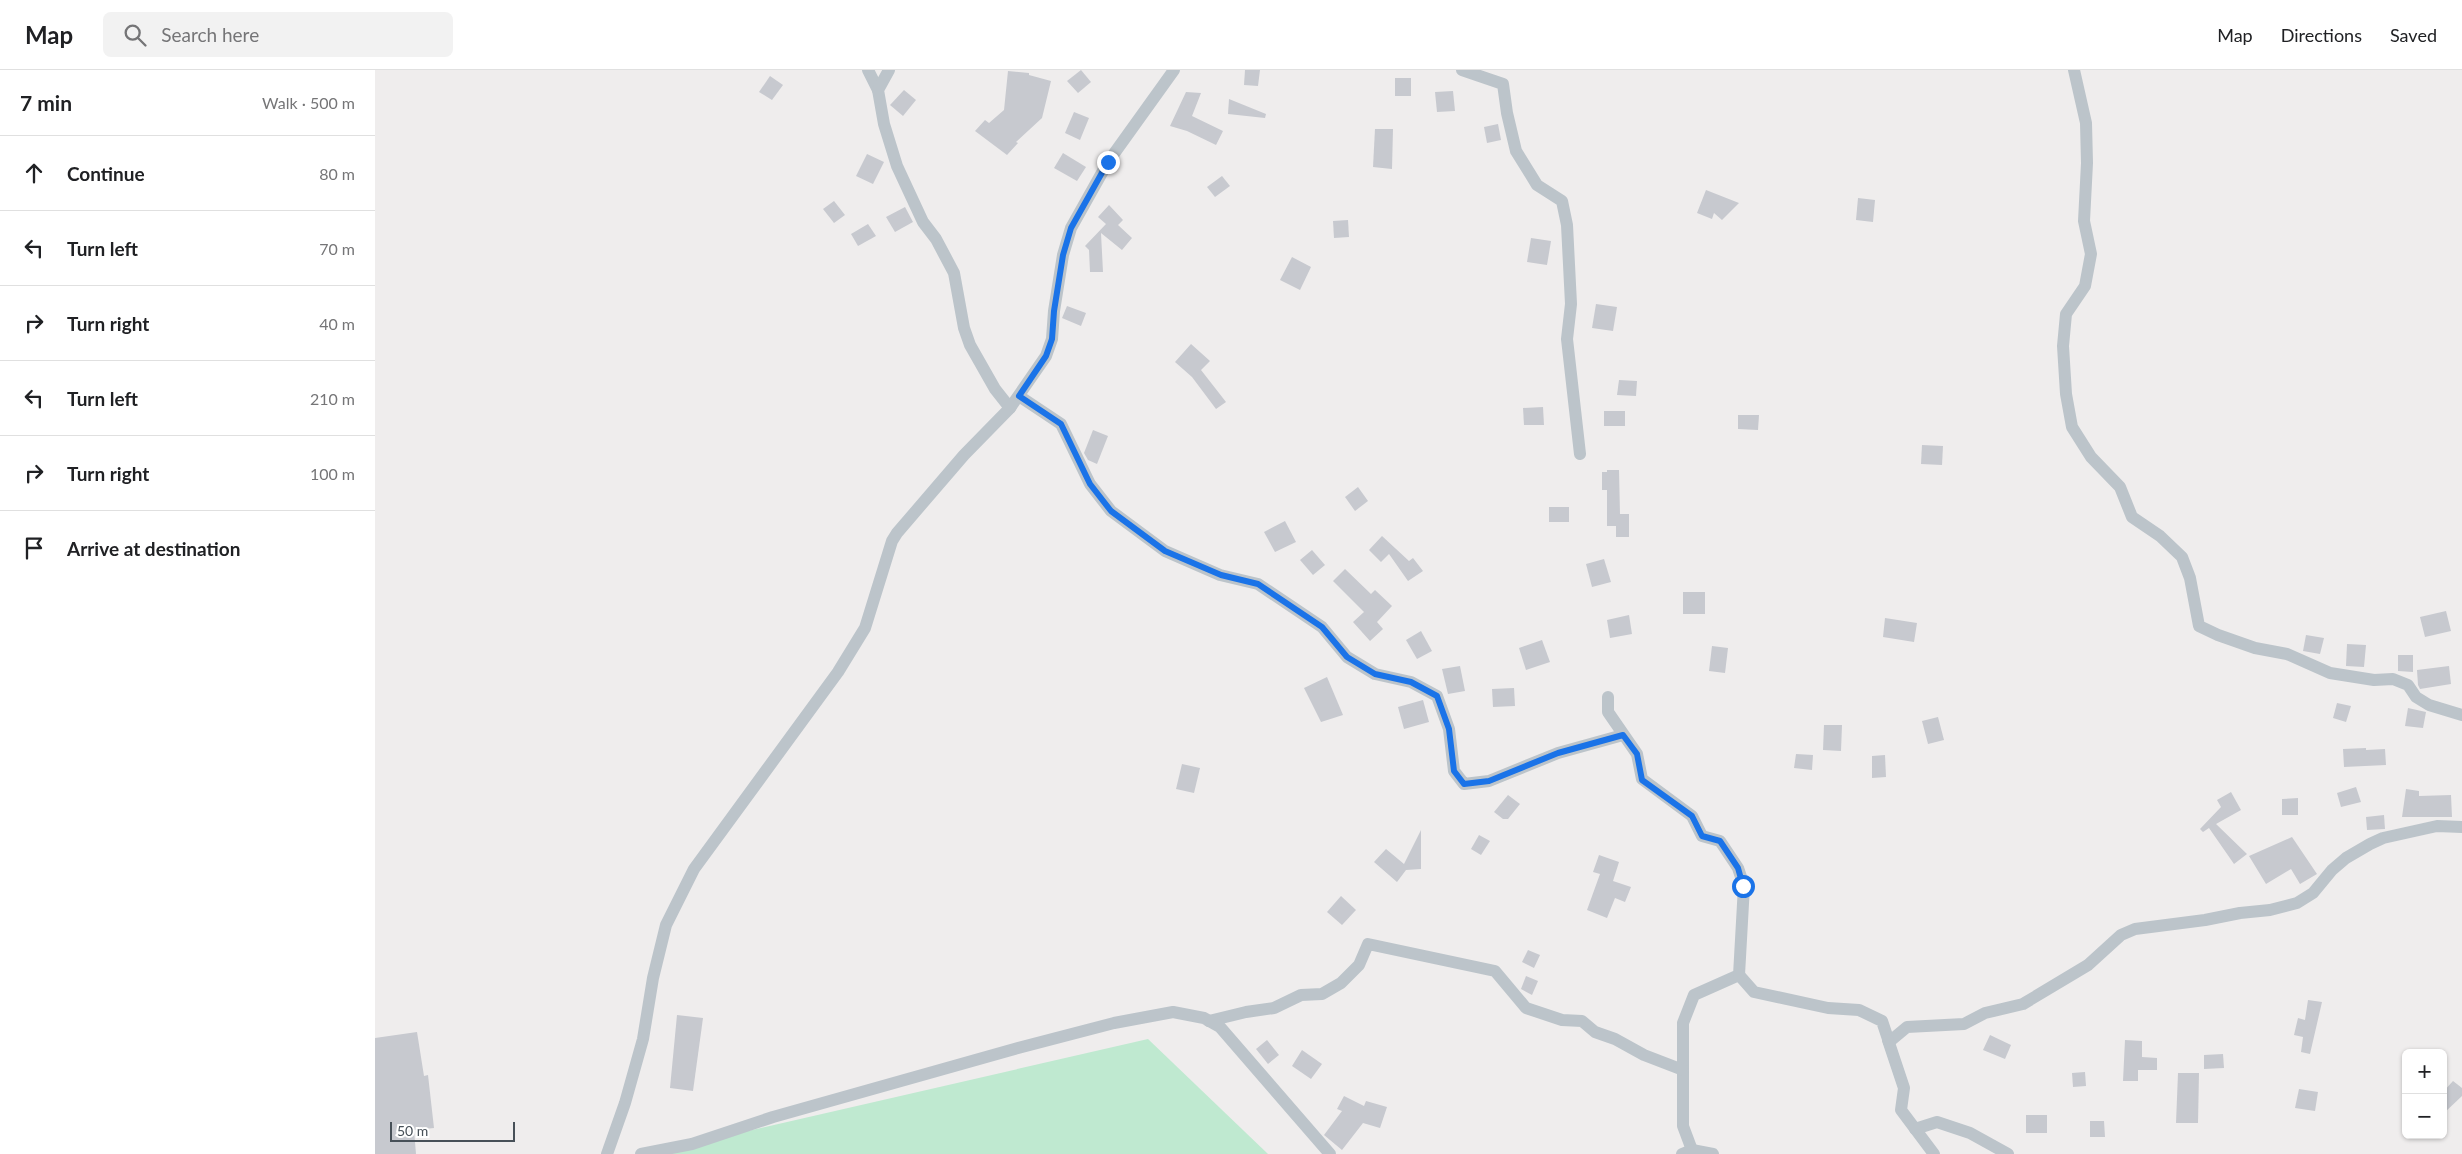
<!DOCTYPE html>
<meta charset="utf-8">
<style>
body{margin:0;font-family:Lato,sans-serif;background:#f2f2f2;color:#202124}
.controls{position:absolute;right:15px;bottom:15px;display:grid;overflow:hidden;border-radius:8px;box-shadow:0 1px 4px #0004}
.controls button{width:45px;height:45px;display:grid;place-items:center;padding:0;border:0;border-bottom:1px solid #e0e0e0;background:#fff;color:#202124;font:25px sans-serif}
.scale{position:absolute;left:15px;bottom:12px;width:125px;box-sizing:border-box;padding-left:5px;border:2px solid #475058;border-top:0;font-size:14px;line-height:18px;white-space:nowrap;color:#475058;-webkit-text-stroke:4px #fff;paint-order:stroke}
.stop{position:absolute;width:15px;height:15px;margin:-11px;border:4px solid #1a73e8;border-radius:50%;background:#fff}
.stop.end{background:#1a73e8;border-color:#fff;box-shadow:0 1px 5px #0008}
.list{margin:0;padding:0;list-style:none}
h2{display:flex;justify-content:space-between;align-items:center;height:65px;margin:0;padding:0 20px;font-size:21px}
h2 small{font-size:16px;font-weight:400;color:#757577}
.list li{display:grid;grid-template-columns:32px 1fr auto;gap:15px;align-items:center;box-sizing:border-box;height:75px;padding:0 20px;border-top:1px solid #e0e0e0}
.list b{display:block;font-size:19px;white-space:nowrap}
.list em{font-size:16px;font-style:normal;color:#757577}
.icon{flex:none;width:28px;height:28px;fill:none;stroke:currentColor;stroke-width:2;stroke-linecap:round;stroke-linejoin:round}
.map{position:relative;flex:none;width:2087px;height:1084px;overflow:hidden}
header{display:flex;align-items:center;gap:30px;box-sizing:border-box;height:70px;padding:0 25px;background:#fff;border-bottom:1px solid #e0e0e0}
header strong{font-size:24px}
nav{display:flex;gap:28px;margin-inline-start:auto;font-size:18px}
.search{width:350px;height:45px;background:#f2f2f2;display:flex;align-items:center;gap:12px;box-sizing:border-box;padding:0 18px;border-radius:8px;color:#757577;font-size:19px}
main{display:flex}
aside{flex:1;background:#fff}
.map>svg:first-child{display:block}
.green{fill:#bfe9d0}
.building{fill:#c7c9cf}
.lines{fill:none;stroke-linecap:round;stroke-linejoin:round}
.street{stroke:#bcc4ca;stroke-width:12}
.route{stroke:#1a73e8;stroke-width:6}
</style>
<header>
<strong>Map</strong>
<div class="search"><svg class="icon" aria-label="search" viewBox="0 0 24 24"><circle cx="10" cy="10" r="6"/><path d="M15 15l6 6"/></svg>Search here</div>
<nav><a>Map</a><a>Directions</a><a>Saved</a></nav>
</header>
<main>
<aside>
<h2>7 min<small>Walk · 500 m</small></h2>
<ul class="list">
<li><svg class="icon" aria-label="ahead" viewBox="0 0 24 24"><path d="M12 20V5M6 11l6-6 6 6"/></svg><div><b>Continue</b></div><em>80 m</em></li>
<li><svg class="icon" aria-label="left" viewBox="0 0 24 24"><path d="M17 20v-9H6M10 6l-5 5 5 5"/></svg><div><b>Turn left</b></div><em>70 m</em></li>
<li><svg class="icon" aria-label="right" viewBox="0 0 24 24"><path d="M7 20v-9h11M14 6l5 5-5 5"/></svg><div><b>Turn right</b></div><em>40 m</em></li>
<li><svg class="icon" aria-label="left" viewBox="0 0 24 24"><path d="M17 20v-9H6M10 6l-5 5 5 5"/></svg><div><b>Turn left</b></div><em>210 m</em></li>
<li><svg class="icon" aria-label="right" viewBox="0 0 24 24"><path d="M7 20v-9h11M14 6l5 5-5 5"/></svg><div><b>Turn right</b></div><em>100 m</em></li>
<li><svg class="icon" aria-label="arrive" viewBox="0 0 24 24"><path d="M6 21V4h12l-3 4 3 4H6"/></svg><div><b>Arrive at destination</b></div></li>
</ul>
</aside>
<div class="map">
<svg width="2087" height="1084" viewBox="0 0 2087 1084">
<rect width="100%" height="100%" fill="#efeded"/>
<!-- green -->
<path class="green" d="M773,969L893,1084H273Z"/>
<!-- building -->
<g class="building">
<path d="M706,0L716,12L703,23L692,11Z"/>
<path d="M870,0H885L883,16L869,15Z"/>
<path d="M633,1L654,3V5L676,11L667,48L641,72L643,73L632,85L600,61L610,50L614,53L629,40Z"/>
<path d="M395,6L408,15L397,30L384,22Z"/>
<rect x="1020" y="8" width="16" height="18"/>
<path d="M529,20L541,30L528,46L515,35Z"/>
<path d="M1078,21L1080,41L1062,42L1060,22Z"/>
<path d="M811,22L826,23L817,46L848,61L841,75L812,61L795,56Z"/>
<path d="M854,29L891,44L890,48L853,44Z"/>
<path d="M699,42L714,48L705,70L690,63Z"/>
<path d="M1123,54L1126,70L1112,73L1109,57Z"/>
<path d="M1000,59H1018L1017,99L998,97Z"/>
<path d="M688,83L711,97L702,111L679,98Z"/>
<path d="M492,84L509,92L498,114L481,106Z"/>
<path d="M847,106L855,116L840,127L832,117Z"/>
<path d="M1331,120L1364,133L1347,150L1339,143L1337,149L1322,143Z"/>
<path d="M1483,128L1500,130L1498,152L1481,150Z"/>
<path d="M459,131L470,145L459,153L448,139Z"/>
<path d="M734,135L748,150L743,155L757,168L747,180L726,163L728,202H715L714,180L710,176L731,154L723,147Z"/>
<path d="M530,137L538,152L520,162L511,147Z"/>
<path d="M973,150L974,167L959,168L958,151Z"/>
<path d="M493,154L501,166L483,176L476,164Z"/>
<path d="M1156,168L1176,171L1172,195L1152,192Z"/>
<path d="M917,187L936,197L925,220L905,210Z"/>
<path d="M1221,234L1242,237L1238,261L1217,258Z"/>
<path d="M692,236L711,243L706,256L687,248Z"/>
<path d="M816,274L835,291L826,300L851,332L841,339L817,307L800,292Z"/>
<path d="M1244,310L1262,311L1261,326L1242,325Z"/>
<path d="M1168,337L1169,355H1149L1148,338Z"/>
<rect x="1229" y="341" width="21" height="15"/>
<path d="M1363,345H1384L1383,360L1363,359Z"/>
<path d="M718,360L733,366L722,394L713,390L709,383Z"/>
<path d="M1547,375L1568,376L1567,395L1546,394Z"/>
<path d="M1232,400H1244L1245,444H1254V467H1241V456H1232V420H1227V402H1232Z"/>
<path d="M983,417L993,431L980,441L970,427Z"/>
<rect x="1174" y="437" width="20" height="15"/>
<path d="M910,451L921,472L900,482L889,462Z"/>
<path d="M1007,466L1034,491L1038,488L1048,501L1033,511L1014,484L1006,492L994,480Z"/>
<path d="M937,480L950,495L938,505L925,490Z"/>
<path d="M1229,489L1236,512L1217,517L1211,494Z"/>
<path d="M970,499L996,524L1000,520L1017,536L1002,552L1008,559L995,571L978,552L989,542L958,511Z"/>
<rect x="1308" y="522" width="22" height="22"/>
<path d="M2071,541L2076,561L2050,567L2045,547Z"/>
<path d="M1254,545L1257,564L1235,568L1232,550Z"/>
<path d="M1510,548L1542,553L1539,572L1508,567Z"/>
<path d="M1046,561L1057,581L1042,589L1031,570Z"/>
<path d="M1931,565L1949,568L1945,584L1928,581Z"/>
<path d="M1167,570L1175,592L1151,600L1144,578Z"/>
<path d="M1972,574L1991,575L1989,597L1971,596Z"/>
<path d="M1337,576L1353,578L1350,603L1334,601Z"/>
<path d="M2023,585H2038V602L2023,601Z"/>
<path d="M1085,596L1090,621L1073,624L1067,599Z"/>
<path d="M2074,596L2076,614L2045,619L2043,615L2042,600Z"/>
<path d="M952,607L968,645L946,652L929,618Z"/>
<path d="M1139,618L1140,636L1118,637L1117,619Z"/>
<path d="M1048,630L1054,652L1029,659L1023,637Z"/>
<path d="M1962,633L1976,636L1971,652L1958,648Z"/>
<path d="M2033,638L2051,642L2048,658L2030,656Z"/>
<path d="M1563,647L1569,670L1553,674L1547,651Z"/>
<path d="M1449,655H1467L1466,681L1448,680Z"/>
<path d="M1991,678V680L2010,679L2011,695L1969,697L1968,679Z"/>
<path d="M1421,684L1438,685L1437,700L1419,698Z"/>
<path d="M1510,685L1511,707L1497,708V686Z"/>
<path d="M807,694L825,698L819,723L801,719Z"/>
<path d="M1981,717L1986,732L1966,737L1962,723Z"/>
<path d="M2031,719L2044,721V726L2076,725L2077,747H2027Z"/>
<path d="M1856,722L1866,740L1841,754L1872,784L1859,794L1834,758L1828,762L1825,759L1846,737L1842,730Z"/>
<path d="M1133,725L1145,734L1133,749H1128L1119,742Z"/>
<path d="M1923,728V745H1907V729Z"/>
<path d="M2009,745L2010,759L1992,760L1991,747Z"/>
<path d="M1046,760V799L1031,800L1022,812L999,792L1011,779L1029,794Z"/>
<path d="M1104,765L1115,771L1106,785L1096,779Z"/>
<path d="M1917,767L1942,804L1925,814L1916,799L1891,814L1874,786Z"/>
<path d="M1224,785L1244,792L1238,811L1256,817L1250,832L1240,828L1232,848L1212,840L1225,804L1218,802Z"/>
<path d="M966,826L981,840L967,855L952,842Z"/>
<path d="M1153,880L1165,885L1159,898L1147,892Z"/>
<path d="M1151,906L1163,911L1157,925L1146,919Z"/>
<path d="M1933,930L1947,932L1935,984L1926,982L1928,967L1919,965L1923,948L1930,950Z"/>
<path d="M302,945L328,948L318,1021L295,1018Z"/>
<path d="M42,962L49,1006L53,1005L59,1058L39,1060L41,1084H0V968Z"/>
<path d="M1615,965L1636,975L1630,989L1608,980Z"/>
<path d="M892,970L904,985L893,994L881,979Z"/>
<path d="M1750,970L1767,971V987L1782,988V1000H1763V1011H1748Z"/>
<path d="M927,980L947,994L936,1009L917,996Z"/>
<path d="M1848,984L1849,998L1829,999V985Z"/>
<path d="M1710,1002L1711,1016L1698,1017L1697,1003Z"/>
<path d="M1803,1003H1824L1823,1053H1801Z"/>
<path d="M2078,1011L2087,1018V1026L2068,1044V1022Z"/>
<path d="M1924,1019L1943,1022L1940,1041L1920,1038Z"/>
<path d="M969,1026L989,1036L991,1031L1012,1037L1005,1058L988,1053L967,1080L949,1065L967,1041L962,1039Z"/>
<rect x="1651" y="1045" width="21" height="18"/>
<path d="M1715,1051H1729L1730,1067H1715Z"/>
</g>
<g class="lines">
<!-- street -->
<g class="street">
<path d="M493,0L503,20"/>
<path d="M514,0L503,20L509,54L522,96L548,152L561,169L579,203L589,258L595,275L620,319L635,338"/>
<path d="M1087,0L1128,14L1132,43L1141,81L1162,115L1187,131L1192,155L1196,234L1192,269L1205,384"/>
<path d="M1699,0L1711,53L1712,93L1709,151L1716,184L1710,216L1691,244L1688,276L1691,324L1697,357L1716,387L1745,417L1757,447L1785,466L1807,487L1815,508L1824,556L1843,565L1880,578L1912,584L1955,603L1999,610L2018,609L2033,615L2041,627L2054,635L2087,645"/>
<path d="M644,326L686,354L715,414L736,441L790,481L845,505L883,514L947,557L972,587L1000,604L1036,612L1062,626L1074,659L1079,701L1089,714L1114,711L1183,683L1248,665"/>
<path d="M1233,627V642L1262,684L1267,709L1317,746L1327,766L1345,771L1363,798L1369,816L1364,905L1319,925L1308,953V1056L1317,1080"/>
<path d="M1364,905L1379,922L1453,938L1484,940L1507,951L1514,972L1532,957L1589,954L1610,943L1648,934L1713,895L1746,865L1760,859L1830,850L1865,843L1895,840L1922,833L1938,823L1957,800L1971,788L1995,774L2008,768L2062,756L2087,757"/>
<path d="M834,951L871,942L899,938L926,925L947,924L966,913L984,895L993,874L1120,901L1151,938L1187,950L1207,951L1220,962L1240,969L1269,985L1308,1000"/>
<path d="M1513,970L1529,1018L1526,1040L1559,1084"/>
<path d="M1540,1059L1562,1052L1595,1063L1633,1084"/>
<path d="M232,1084L250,1033L268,969L278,908L291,855L319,799L463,602L490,558L517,471L522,463L589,385L635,338L671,286L677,269L679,241L688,185L696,158L733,92L799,0"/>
<path d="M266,1084L317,1074L398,1047L643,978L739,953L798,942L829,948L845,957L955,1084"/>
<path d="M1307,1084L1317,1080L1338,1084"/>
</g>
</g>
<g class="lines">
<!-- route -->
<path class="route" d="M733,92L696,158L688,185L679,241L677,269L671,286L644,326L686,354L715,414L736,441L790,481L846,505L883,514L947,557L972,587L1000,604L1036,612L1062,626L1074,659L1079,701L1089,714L1114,711L1183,683L1248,665L1262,684L1267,710L1317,746L1327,766L1345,771L1363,798L1368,816"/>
</g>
</svg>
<div class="controls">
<button>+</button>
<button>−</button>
</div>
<div class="scale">50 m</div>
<div class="stop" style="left:1368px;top:816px"></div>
<div class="stop end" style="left:733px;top:92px"></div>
</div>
</main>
